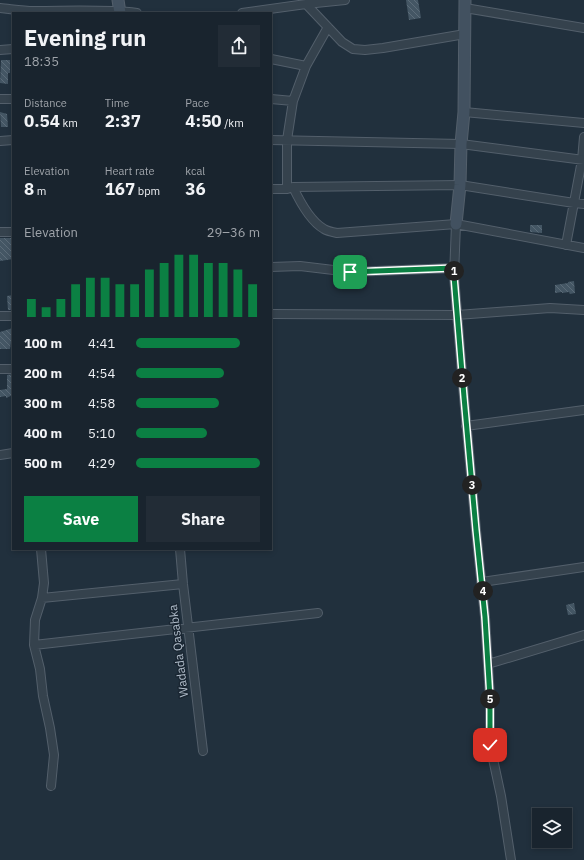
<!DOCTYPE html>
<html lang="en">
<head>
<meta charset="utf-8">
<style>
	body { margin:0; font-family:"IBM Plex Sans",sans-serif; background:#222c36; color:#f1f3f6; height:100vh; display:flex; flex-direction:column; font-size:15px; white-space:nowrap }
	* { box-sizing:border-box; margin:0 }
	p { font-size:13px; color:#9fa4aa }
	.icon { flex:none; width:22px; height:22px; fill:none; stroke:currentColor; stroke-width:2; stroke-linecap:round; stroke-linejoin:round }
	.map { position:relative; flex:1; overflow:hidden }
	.details { position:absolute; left:12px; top:12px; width:260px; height:538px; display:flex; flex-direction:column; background:#19242e; border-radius:0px; box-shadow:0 2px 6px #0003,0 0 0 1px #37414a }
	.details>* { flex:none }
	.buttons { position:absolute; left:532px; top:808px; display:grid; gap:8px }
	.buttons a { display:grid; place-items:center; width:40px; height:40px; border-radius:0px; background:#19242e; box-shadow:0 2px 6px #0003,0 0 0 1px #37414a; font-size:20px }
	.pin { position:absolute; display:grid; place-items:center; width:34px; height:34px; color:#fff; margin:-17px; border-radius:8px; box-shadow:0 2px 6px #0006 }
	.km { position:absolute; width:20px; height:20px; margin:-10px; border-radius:50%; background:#222; color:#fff; font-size:11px; line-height:20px; text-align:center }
	.round { display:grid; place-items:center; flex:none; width:42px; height:42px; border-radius:0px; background:#222c36 }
	.overview { display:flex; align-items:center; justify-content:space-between; height:68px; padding:0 12px }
	h1 { font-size:22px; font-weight:700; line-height:30px }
	.figures { display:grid; grid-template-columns:repeat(3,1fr); gap:6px; height:68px; padding:4px 12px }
	.figures div { display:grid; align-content:center }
	.figures b { font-size:17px; font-weight:700 }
	.figures small { font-size:11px; font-weight:400 }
	.figures p { font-size:11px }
	.chart { height:112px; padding:8px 12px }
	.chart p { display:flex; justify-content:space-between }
	.chart svg { width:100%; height:72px; margin-top:4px; stroke:#0b8043; stroke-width:6 }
	.button { display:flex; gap:8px; margin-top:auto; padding:8px 12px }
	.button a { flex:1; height:46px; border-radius:0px; background:#0b8043; color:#fff; font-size:16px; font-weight:700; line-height:46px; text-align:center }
	.button a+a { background:#222c36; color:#f1f3f6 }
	ul { padding:0 12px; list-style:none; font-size:13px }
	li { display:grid; grid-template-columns:64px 48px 1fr; align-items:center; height:30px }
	li i { height:10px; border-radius:5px; background:#0b8043 }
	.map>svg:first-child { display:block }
</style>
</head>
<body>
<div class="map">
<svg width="584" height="860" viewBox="0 0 584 860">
	<defs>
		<pattern id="building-back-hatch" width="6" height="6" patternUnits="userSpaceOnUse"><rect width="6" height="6" fill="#445664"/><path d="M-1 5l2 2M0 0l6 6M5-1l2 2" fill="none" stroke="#5c6c79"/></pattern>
	</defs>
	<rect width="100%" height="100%" fill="#21303d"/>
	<path fill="url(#building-back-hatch)" d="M406,0H418L421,18L409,20Z
		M1,60H10V73H8V84L0,83Z
		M0,112L7,114L8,127H1Z
		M530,225H542V233L530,232Z
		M0,238H13V259L0,261Z
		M574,281L575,293L570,294L569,292L562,293V292L555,293V285L568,283V282Z
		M13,295V310H8L7,296Z
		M13,328V342H11L10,349H0V332Z
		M13,374V395L6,398V396L0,397V390L7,389V375Z
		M574,603L576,614L568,615L566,605Z"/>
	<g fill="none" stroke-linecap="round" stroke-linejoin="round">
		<g stroke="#535f6b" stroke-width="10">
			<path id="street" d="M306,4L342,42L353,49L365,50L383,48L465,34
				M0,8C11,9 23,11 34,11C69,11 103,9 137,13
				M465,8L584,28
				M242,13L306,4L345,0
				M0,50L13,49
				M271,59L306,66
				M0,99H13
				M271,99L293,101
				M464,112L584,123
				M271,140L461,144L584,160
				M0,141L13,140
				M293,187L460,185L574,203L584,204
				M271,189H287L293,187C300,202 310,221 324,229C327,231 332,232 337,233L456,224L584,248
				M287,189V140L293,101L306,66L328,27
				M456,224L454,276L464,397L476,530L485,617L490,698V745L501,796L511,860
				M0,232H13
				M566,245L582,160L584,137
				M271,267L300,266L350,272L454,268
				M271,314L457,315L550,308L584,310
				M0,316H13
				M0,369H13
				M466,426L584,410
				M0,455L13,453
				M41,549L44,583L42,598L35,620L34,645L40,669L43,696L50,728L54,755L51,786
				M180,549L183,584L203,751
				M482,582L584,567
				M42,598L183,584
				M34,645L318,613
				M488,664L584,635"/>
		</g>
		<g stroke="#535f6b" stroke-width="13">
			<path id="secondary" d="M118,0L120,13
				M456,224L460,185L461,144L464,112L465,0"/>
		</g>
		<use href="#street" stroke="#35424d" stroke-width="8"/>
		<use href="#secondary" stroke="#425160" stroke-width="11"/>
	</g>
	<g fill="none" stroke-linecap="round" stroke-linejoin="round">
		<g stroke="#fff" stroke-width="8">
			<path id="route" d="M350,272L454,268V276L464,397L476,530L485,617L490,698V745"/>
		</g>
		<use href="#route" stroke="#0b8043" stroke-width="5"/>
	</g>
	<g text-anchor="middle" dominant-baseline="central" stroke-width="3" stroke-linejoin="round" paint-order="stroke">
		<g font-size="12" fill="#b0bcc9" stroke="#1a2632">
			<text transform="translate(178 651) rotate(-97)">Wadada Qasabka</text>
		</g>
	</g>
</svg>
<div class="buttons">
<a><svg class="icon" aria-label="layers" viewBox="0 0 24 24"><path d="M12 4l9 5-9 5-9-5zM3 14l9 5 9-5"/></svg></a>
</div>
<div class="pin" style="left:350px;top:272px;background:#1e9e55"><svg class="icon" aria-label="arrive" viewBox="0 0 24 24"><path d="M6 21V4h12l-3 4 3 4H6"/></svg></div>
<div class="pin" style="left:490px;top:745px;background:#d93025"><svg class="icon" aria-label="check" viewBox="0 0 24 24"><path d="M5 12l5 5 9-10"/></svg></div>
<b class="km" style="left:454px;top:271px">1</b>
<b class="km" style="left:462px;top:378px">2</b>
<b class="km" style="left:472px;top:485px">3</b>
<b class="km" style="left:483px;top:591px">4</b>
<b class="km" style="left:490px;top:699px">5</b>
<section class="details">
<div class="overview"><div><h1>Evening run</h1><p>18:35</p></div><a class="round"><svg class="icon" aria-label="share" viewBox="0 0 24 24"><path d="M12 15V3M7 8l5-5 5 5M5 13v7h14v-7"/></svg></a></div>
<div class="figures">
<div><p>Distance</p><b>0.54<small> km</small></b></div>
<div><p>Time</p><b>2:37</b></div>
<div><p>Pace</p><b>4:50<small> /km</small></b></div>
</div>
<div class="figures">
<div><p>Elevation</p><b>8<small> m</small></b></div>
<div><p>Heart rate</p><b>167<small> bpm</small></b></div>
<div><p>kcal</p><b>36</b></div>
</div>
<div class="chart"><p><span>Elevation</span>29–36 m</p>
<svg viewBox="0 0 160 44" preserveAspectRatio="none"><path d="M5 44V33M15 44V38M25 44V33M35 44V24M45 44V20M55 44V20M65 44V24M75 44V24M85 44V15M95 44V11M105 44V6M115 44V6M125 44V11M135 44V11M145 44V15M155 44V24"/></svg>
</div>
<ul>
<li><b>100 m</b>4:41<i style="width:84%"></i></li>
<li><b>200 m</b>4:54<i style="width:71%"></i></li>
<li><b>300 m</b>4:58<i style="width:67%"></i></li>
<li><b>400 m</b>5:10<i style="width:57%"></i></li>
<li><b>500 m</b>4:29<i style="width:100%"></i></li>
</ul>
<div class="button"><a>Save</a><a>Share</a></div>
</section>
</div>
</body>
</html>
